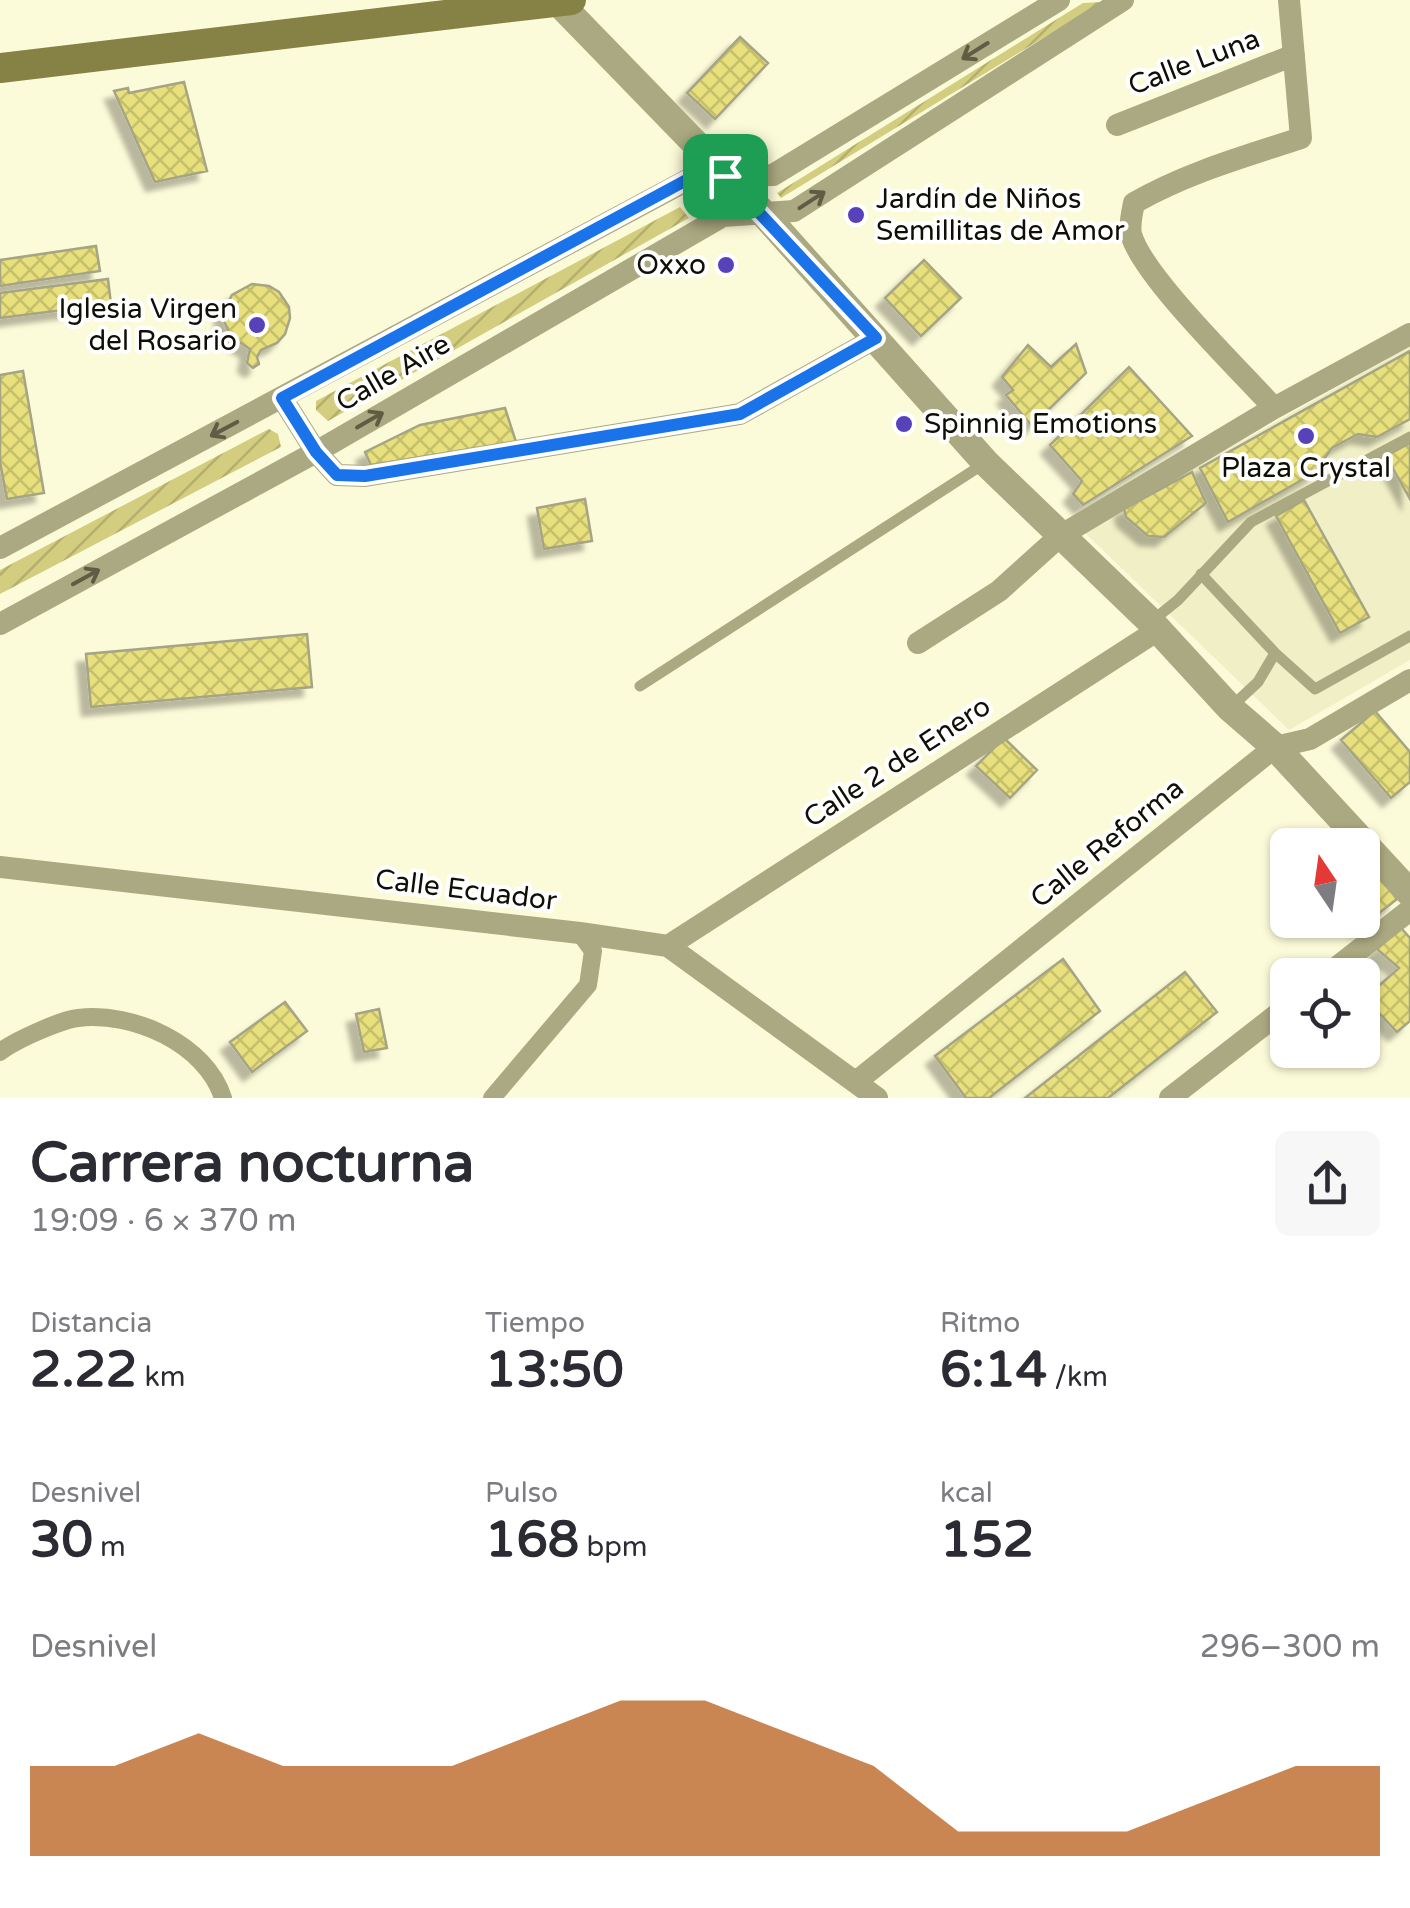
<!DOCTYPE html>
<html lang="es">
<head>
<meta charset="utf-8">
<style>
	body { margin:0; font-family:"Varela Round",sans-serif; background:#f7f7f7; color:#2b2b33; height:100vh; display:flex; flex-direction:column; font-size:38px; white-space:nowrap }
	* { box-sizing:border-box; margin:0 }
	p { font-size:32px; color:#7c7c81 }
	.icon { flex:none; width:55px; height:55px; fill:none; stroke:currentColor; stroke-width:2; stroke-linecap:round; stroke-linejoin:round }
	.map { position:relative; height:1098px; overflow:hidden }
	.panel { display:flex; flex-direction:column; background:#fff; flex:1 }
	.panel>* { flex:none }
	.needle { width:65px; rotate:347deg }
	.fabs { position:absolute; left:1270px; top:828px; display:grid; gap:20px }
	.fabs a { display:grid; place-items:center; width:110px; height:110px; border-radius:15px; background:#fff; box-shadow:0 2px 8px #0004; font-size:50px }
	.pin { position:absolute; display:grid; place-items:center; width:85px; height:85px; color:#fff; margin:-42px; border-radius:20px; box-shadow:0 5px 15px #0006 }
	.round { display:grid; place-items:center; flex:none; width:105px; height:105px; border-radius:15px; background:#f7f7f7 }
	.headline { display:flex; align-items:center; justify-content:space-between; height:170px; padding:0 30px }
	h1 { font-size:55px; font-weight:800; line-height:75px }
	.stats { display:grid; grid-template-columns:repeat(3,1fr); gap:15px; height:170px; padding:10px 30px }
	.stats div { display:grid; align-content:center }
	.stats b { font-size:50px; font-weight:800 }
	.stats small { font-size:28px; font-weight:400 }
	.stats p { font-size:28px }
	.chart { height:280px; padding:20px 30px }
	.chart p { display:flex; justify-content:space-between }
	.chart svg { width:100%; height:180px; margin-top:10px; fill:#b45309; opacity:.7 }
	.map>svg:first-child { display:block }
</style>
</head>
<body>
<div class="map">
<svg width="1410" height="1098" viewBox="0 0 1410 1098">
	<defs>
		<pattern id="garden-furrows" width="10" height="10" patternUnits="userSpaceOnUse" patternTransform="scale(2.5)"><rect width="10" height="10" fill="#d3cd7f"/><path d="M-1 1l2-2M0 10L10 0M9 11l2-2" fill="none" stroke="#b4af6c"/></pattern>
		<pattern id="building-cross-hatch" width="8" height="8" patternUnits="userSpaceOnUse" patternTransform="scale(2.5)"><rect width="8" height="8" fill="#e7e07d"/><path d="M0 0l8 8M0 8l8-8" fill="none" stroke="#c5bf6b"/></pattern>
		<filter id="shadow"><feDropShadow dx="-9" dy="9" stdDeviation="2.5" flood-color="#0004"/></filter>
	</defs>
	<rect width="100%" height="100%" fill="#fcfbd9"/>
	<path fill="#f1efc6" d="M1410,346V660L1289,730L1083,531Z"/>
	<path fill="url(#garden-furrows)" d="M1102,2L781,198L777,193L1083,3Z
		M680,207L689,218L328,421L316,410V401Z
		M269,429L278,434L281,447L0,594V570Z"/>
	<path fill="url(#building-cross-hatch)" stroke="#a5a485" stroke-width="2.5" filter="url(#shadow)" d="M740,37L768,63L715,119L687,93Z
		M184,82L207,171L155,182L114,91L128,88L129,93Z
		M96,246L100,271L0,286V260Z
		M924,260L961,298L921,336L885,298Z
		M108,279L111,304L0,318V293Z
		M252,284L269,286L279,292L289,307L290,318L285,334L277,343L261,350L257,357L259,364L253,368L247,363L250,349L231,337L224,321V310L232,295Z
		M1076,344L1086,373L1032,426L1006,395L1013,390L1002,377L1028,345L1051,367Z
		M1410,351V419L1377,437L1358,434L1332,448L1314,473L1228,522L1200,468Z
		M1129,367L1192,436L1083,505L1073,494L1082,481L1050,445Z
		M23,371L44,493L7,499L0,462V375Z
		M505,408L516,442L371,465L365,452L420,425Z
		M1410,443V499L1386,456Z
		M1192,472L1206,503L1164,537L1148,536L1126,517L1124,509Z
		M585,499L592,541L544,549L537,508Z
		M1304,500L1369,617L1340,633L1276,516Z
		M307,634L312,687L91,707L86,654Z
		M1375,711L1410,752V782L1391,798L1341,740Z
		M1004,738L1037,770L1010,798L976,766Z
		M1368,863L1397,899L1360,928L1354,920H1362V868Z
		M1401,928L1410,938V1021L1397,1032L1365,998L1399,968L1377,949Z
		M1063,959L1100,1011L989,1098H966L935,1056Z
		M1185,972L1217,1012L1108,1098H1025Z
		M285,1002L307,1031L252,1072L230,1042Z
		M379,1009L387,1048L364,1052L356,1014Z"/>
	<g fill="none" stroke-linecap="round" stroke-linejoin="round">
		<path stroke="#aba981" stroke-width="11" d="M1201,574L1275,653L1315,689L1410,636
			M1152,621L1178,600L1251,522L1410,437
			M640,686L985,463
			M1230,708L1258,682L1275,653"/>
		<path stroke="#aba981" stroke-width="18" d="M0,1052C14,1041 60,1020 78,1018C133,1011 206,1044 223,1098
			M492,1098L588,985L593,951L580,933"/>
		<path stroke="#aba981" stroke-width="22" d="M1117,125L1294,55
			M282,398L316,452L337,475L365,476L740,414L876,338
			M1274,408C1241,371 1142,276 1131,234C1129,225 1132,213 1134,203C1186,173 1243,157 1301,138L1289,0
			M0,548L695,176L773,175L1059,0
			M0,624L316,452L723,216L794,211L1123,0
			M918,643L999,591L1060,536L1274,408L1410,334
			M0,867L580,933L668,946L877,1098
			M668,946L1158,630
			M1327,975L1410,910
			M857,1081L1275,747L1310,739L1410,680
			M1170,1098L1288,1006"/>
		<path stroke="#aba981" stroke-width="28" d="M556,0L763,213L986,463L1151,622L1230,708L1275,747L1410,893"/>
		<path stroke="#868245" stroke-width="30" d="M0,68L571,0"/>
	</g>
	<defs><path id="oneway-shaft" d="M-6 0H5M1.5-3L5.5 0L1.5 3" fill="none" stroke-width="1.6" stroke-linecap="round" stroke-linejoin="round" transform="scale(2.5)"/></defs>
	<g stroke="#5e5c43">
		<use href="#oneway-shaft" transform="translate(975 51) rotate(148)"/>
		<use href="#oneway-shaft" transform="translate(812 200) rotate(-33)"/>
		<use href="#oneway-shaft" transform="translate(370 420) rotate(-30)"/>
		<use href="#oneway-shaft" transform="translate(224 429) rotate(152)"/>
		<use href="#oneway-shaft" transform="translate(86 577) rotate(-29)"/>
	</g>
	<g fill="none" stroke-linecap="round" stroke-linejoin="round">
		<g stroke="#fff" stroke-width="20">
			<path id="route" d="M694,176H725L876,338L740,414L365,476L337,475L316,452L282,398Z"/>
		</g>
		<use href="#route" stroke="#1a73e8" stroke-width="12"/>
	</g>
	<g fill="#5742ba" stroke="#fff" stroke-width="4">
		<circle cx="856" cy="215" r="10"/>
		<circle cx="726" cy="265" r="10"/>
		<circle cx="257" cy="325" r="10"/>
		<circle cx="904" cy="424" r="10"/>
		<circle cx="1306" cy="436" r="10"/>
	</g>
	<g text-anchor="middle" dominant-baseline="central" stroke-width="8" stroke-linejoin="round" paint-order="stroke">
		<g font-size="28" fill="#100f05" stroke="#fff">
			<text transform="translate(1194 62) rotate(-21)">Calle Luna</text>
			<text transform="translate(393 373) rotate(-30)">Calle Aire</text>
			<text transform="translate(897 762) rotate(-33)">Calle 2 de Enero</text>
			<text transform="translate(1107 843) rotate(-39)">Calle Reforma</text>
			<text transform="translate(466 890) rotate(7)">Calle Ecuador</text>
		</g>
		<g font-size="28" fill="#100f05" stroke="#fff" text-anchor="start">
			<text x="876" y="199">Jardín de Niños<tspan x="876" dy="32">Semillitas de Amor</tspan></text>
			<text x="706" y="265" text-anchor="end">Oxxo</text>
			<text x="237" y="309" text-anchor="end">Iglesia Virgen<tspan x="237" dy="32">del Rosario</tspan></text>
			<text x="924" y="424">Spinnig Emotions</text>
			<text x="1306" y="468" text-anchor="middle">Plaza Crystal</text>
		</g>
	</g>
</svg>
<div class="fabs">
<a><svg class="needle" viewBox="-14 -14 28 28"><path d="M0-13l5 13h-10z" fill="#e53935"/><path d="M0 13l5-13h-10z" fill="#7c7c81"/></svg></a>
<a><svg class="icon" aria-label="locate" viewBox="0 0 24 24"><circle cx="12" cy="12" r="6"/><path d="M12 2v4M12 18v4M2 12h4M18 12h4"/></svg></a>
</div>
<div class="pin" style="left:725px;top:176px;background:#1e9e55"><svg class="icon" aria-label="arrive" viewBox="0 0 24 24"><path d="M6 21V4h12l-3 4 3 4H6"/></svg></div>
</div>
<section class="panel">
<div class="headline"><div><h1>Carrera nocturna</h1><p>19:09 · 6 × 370 m</p></div><a class="round"><svg class="icon" aria-label="share" viewBox="0 0 24 24"><path d="M12 15V3M7 8l5-5 5 5M5 13v7h14v-7"/></svg></a></div>
<div class="stats">
<div><p>Distancia</p><b>2.22<small> km</small></b></div>
<div><p>Tiempo</p><b>13:50</b></div>
<div><p>Ritmo</p><b>6:14<small> /km</small></b></div>
</div>
<div class="stats">
<div><p>Desnivel</p><b>30<small> m</small></b></div>
<div><p>Pulso</p><b>168<small> bpm</small></b></div>
<div><p>kcal</p><b>152</b></div>
</div>
<div class="chart"><p><span>Desnivel</span>296–300 m</p>
<svg viewBox="0 0 160 44" preserveAspectRatio="none"><path d="M0 44V22L10 22L20 14L30 22L40 22L50 22L60 14L70 6L80 6L90 14L100 22L110 38L120 38L130 38L140 30L150 22L160 22V44z"/></svg>
</div>
</section>
</body>
</html>
